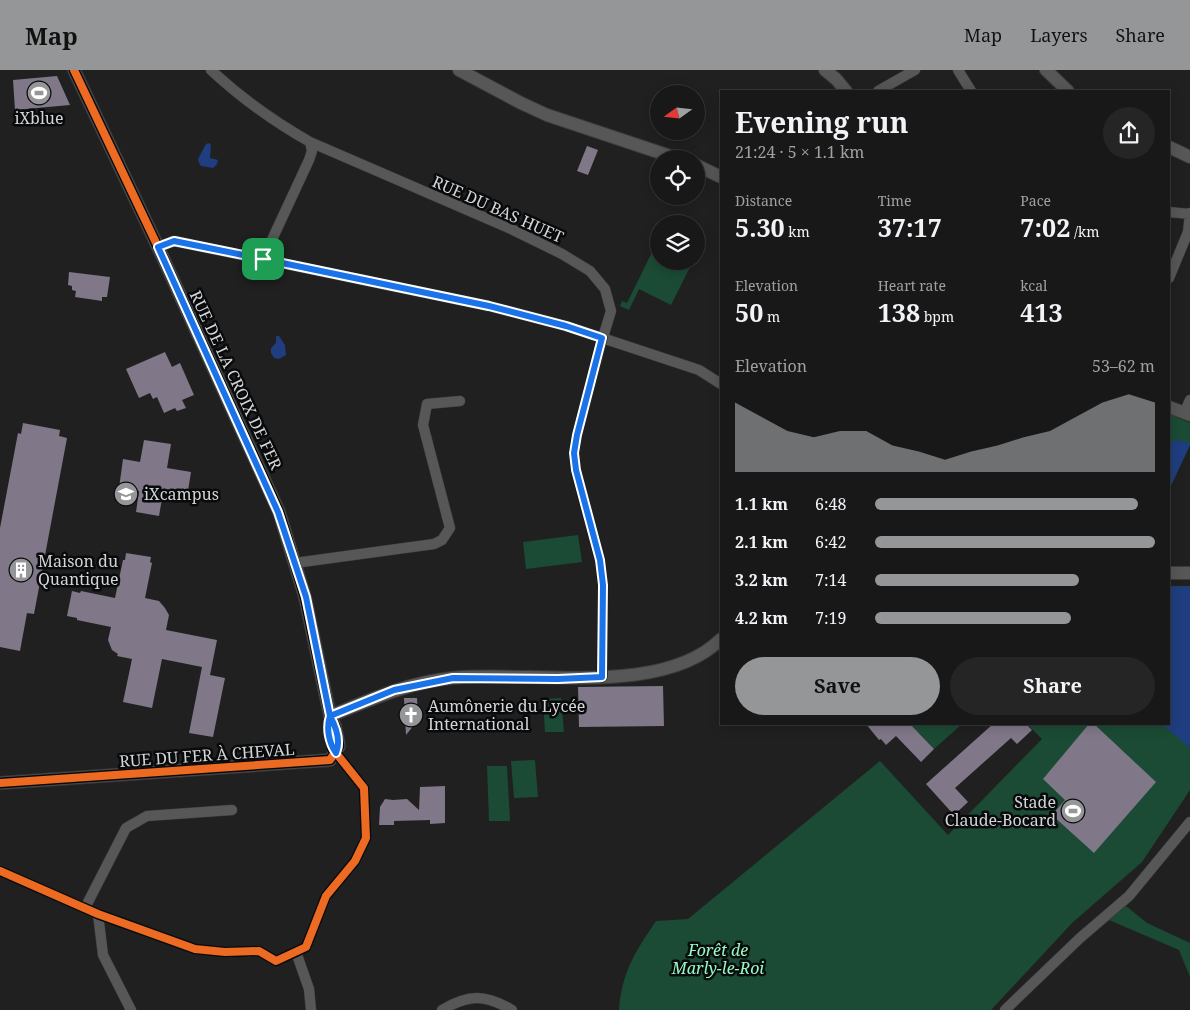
<!DOCTYPE html>
<html lang="en">
<head>
<meta charset="utf-8">
<style>
	body { margin:0; font-family:"Noto Serif",serif; background:#252526; color:#f1f3f6; height:100vh; display:flex; flex-direction:column; font-size:19px; white-space:nowrap }
	* { box-sizing:border-box; margin:0 }
	p { font-size:16px; color:#9fa0a2 }
	.icon { flex:none; width:28px; height:28px; fill:none; stroke:currentColor; stroke-width:2; stroke-linecap:round; stroke-linejoin:round }
	.map { position:relative; flex:1; overflow:hidden }
	.drawer { position:absolute; left:720px; top:20px; width:450px; height:635px; display:flex; flex-direction:column; background:#181819; border-radius:0px; box-shadow:0 2px 12px #0003,0 0 0 1px #363738 }
	.drawer>* { flex:none }
	.needle { width:32px; rotate:255deg }
	.fabs { position:absolute; left:650px; top:15px; display:grid; gap:10px }
	.fabs a { display:grid; place-items:center; width:55px; height:55px; border-radius:50%; background:#181819; box-shadow:0 2px 12px #0003,0 0 0 1px #363738; font-size:25px }
	.pin { position:absolute; display:grid; place-items:center; width:42px; height:42px; color:#fff; margin:-21px; border-radius:10px; box-shadow:0 2px 8px #0006 }
	.round { display:grid; place-items:center; flex:none; width:52px; height:52px; border-radius:26px; background:#252526 }
	.head { display:flex; align-items:center; justify-content:space-between; height:85px; padding:0 15px }
	h1 { font-size:28px; font-weight:700; line-height:38px }
	.figures { display:grid; grid-template-columns:repeat(3,1fr); gap:8px; height:85px; padding:5px 15px }
	.figures div { display:grid; align-content:center }
	.figures b { font-size:25px; font-weight:700 }
	.figures small { font-size:14px; font-weight:400 }
	.figures p { font-size:14px }
	.chart { height:140px; padding:10px 15px }
	.chart p { display:flex; justify-content:space-between }
	.chart svg { width:100%; height:90px; margin-top:5px; fill:#959697; opacity:.7 }
	.cta { display:flex; gap:10px; margin-top:auto; padding:10px 15px }
	.cta a { flex:1; height:58px; border-radius:30px; background:#959697; color:#111; font-size:20px; font-weight:700; line-height:58px; text-align:center }
	.cta a+a { background:#252526; color:#f1f3f6 }
	ul { padding:0 15px; list-style:none; font-size:16px }
	li { display:grid; grid-template-columns:80px 60px 1fr; align-items:center; height:38px }
	li i { height:12px; border-radius:6px; background:#959697 }
	header { display:flex; align-items:center; gap:30px; box-sizing:border-box; height:70px; padding:0 25px; background:#959697; color:#111 }
	header strong { font-size:24px }
	nav { display:flex; gap:28px; margin-inline-start:auto; font-size:18px }
	.map>svg:first-child { display:block }
</style>
</head>
<body>
<header>
<strong>Map</strong>
<nav><a>Map</a><a>Layers</a><a>Share</a></nav>
</header>
<div class="map">
<svg width="1190" height="940" viewBox="0 0 1190 940">
	<rect width="100%" height="100%" fill="#202021"/>
	<path fill="#1b4b34" d="M659,168V191H693L671,235L639,219L629,240L620,236L622,231L627,233Z
		M1169,344L1190,353V375L1169,420Z
		M578,465L582,492L526,499L523,472Z
		M1169,516H1190V720L1142,792L1072,853L991,940H619C622,902 635,882 656,851L688,849L880,691L948,765L1042,669L1027,654H1169Z
		M561,628L564,662H545L543,629Z
		M910,654H962L934,679L919,663L908,672L900,663Z
		M535,690L538,727L514,728L511,691Z
		M487,696H507L510,751H489Z
		M1126,836L1147,853L1190,873V907L1179,880L1109,850Z"/>
	<path fill="#1f3d7f" d="M209,73L211,75L210,88L218,90L217,94L213,98L201,96L199,93L198,89L206,74Z
		M276,266H279L285,275L286,285L279,289L274,288L271,283V278L276,273Z
		M1177,370L1190,373V375L1169,419V372Z
		M1190,516V678L1162,654H1169V517Z"/>
	<path fill="#807788" d="M57,6L70,35L15,40L13,10Z
		M587,76L598,80L588,105L577,101Z
		M69,202L110,207L107,227H102V231L75,227L76,221L72,220V216L68,215Z
		M165,282L172,297L180,293L194,325L182,330L186,338L177,341L175,338L164,343L157,327L153,329L150,323L139,328L126,299Z
		M23,353L60,360L59,366L67,368L34,544L27,543L20,581L0,577V458L18,363L21,364Z
		M144,370L171,374L167,398L191,402L187,427L163,423L159,446L136,442L139,421L119,418L123,389L140,392Z
		M126,483L151,487L150,492L152,493L145,528L159,531L165,538L169,545L166,560L217,570L210,605L225,608L213,667L189,663L202,597L162,589L152,638L123,632L132,589L117,586L118,584L112,580L108,570L111,557L77,550V548L67,546L72,521L80,523L81,521L115,528L123,490H125Z
		M663,616L664,656L579,657L578,617Z
		M404,628H417L418,650L406,665Z
		M866,654H910L934,679L921,692L896,666L886,675L881,669L879,670Z
		M993,654H1026L1032,660L1017,674L1011,668L955,718L968,732L954,745L926,714Z
		M1089,654H1094L1156,712L1094,783L1052,745L1065,730L1043,709Z
		M445,716V753L430,754V750L394,751V755H379L380,737L385,729L393,730L407,729L419,740L420,717Z"/>
	<g fill="none" stroke-linecap="round" stroke-linejoin="round">
		<g stroke="#3a3b3c" stroke-width="11">
			<path id="minor" d="M211,0C242,29 273,51 310,72L312,81L309,90L263,189
				M958,0L971,21
				M878,21L915,0
				M310,72L511,159L562,184L590,201L605,219L611,241L600,277L577,365L574,383L576,401L600,490L603,515L602,607
				M1169,142L1190,144
				M158,177L174,171L489,236L566,256L699,300L721,314
				M1169,208L1188,162L1190,143
				M1184,343L1190,330
				M295,493L434,474L442,470L450,458L423,355L427,334L460,331
				M0,801L98,844L195,879L225,882L259,881L276,891L306,877L326,826L355,791L366,768L364,718L336,683
				M85,838L126,758L147,746L232,740
				M98,844L103,885L131,940
				M296,882L309,919L311,940
				M442,940C469,924 485,924 512,940
				M1005,940L1080,868L1129,826L1190,752"/>
		</g>
		<g stroke="#3a3b3c" stroke-width="14">
			<path id="tertiary" d="M459,0L521,33L547,45L679,89
				M825,0L836,9L846,21
				M1046,0L1068,21
				M1169,77L1190,87
				M696,95L721,107
				M1169,337L1190,345
				M1169,503H1190
				M330,646C370,630 409,612 452,608C529,600 662,628 721,569
				M0,713L330,690L339,676L335,656L330,646L305,527L279,442L158,177L74,0"/>
		</g>
		<use href="#minor" stroke="#575758" stroke-width="10"/>
		<use href="#tertiary" stroke="#575758" stroke-width="12"/>
		<g stroke="#090a0b" stroke-width="11">
			<path id="cycleway" d="M602,607L603,515L600,490L576,401L574,383L577,365L602,268
				M0,713L330,690L339,676L335,656L330,646L305,527L279,442L158,177L74,0
				M0,801L98,844L195,879L225,882L259,881L276,891L306,877L326,826L355,791L366,768L364,718L332,678"/>
		</g>
		<use href="#cycleway" stroke="#ed6a23" stroke-width="8"/>
	</g>
	<g fill="none" stroke-linecap="round" stroke-linejoin="round">
		<g stroke="#fff" stroke-width="10">
			<path id="route" d="M263,189L174,171L158,177L278,442L306,527L330,646C326,658 329,673 336,683C341,671 336,657 330,646L394,620L453,608L558,609L602,607L603,515L600,490L576,400L574,383L577,365L602,268L566,256L489,236L263,189"/>
		</g>
		<use href="#route" stroke="#1a73e8" stroke-width="6"/>
	</g>
	<defs>
		<g id="stadium-disc" transform="scale(1.25)"><circle r="9.5" fill="#959697" stroke="#090a0b"/><path d="M0-5a6.5 5 0 1 0 0 10a6.5 5 0 1 0 0-10ZM-3.5-1.8h7v3.6h-7Z" fill="#fff"/></g>
		<g id="university-disc" transform="scale(1.25)"><circle r="9.5" fill="#959697" stroke="#090a0b"/><path d="M0-5L7-2L0 1L-7-2ZM-4 1L0 2.5L4 1V4Q0 6-4 4Z" fill="#fff"/></g>
		<g id="building-disc" transform="scale(1.25)"><circle r="9.5" fill="#959697" stroke="#090a0b"/><path d="M-4-6H4V6H1V3H-1V6H-4ZM-2.5-4.3h1.7v1.8h-1.7ZM.8-4.3h1.7v1.8H.8ZM-2.5-1h1.7V.8h-1.7ZM.8-1h1.7V.8H.8Z" fill="#fff"/></g>
		<g id="church-disc" transform="scale(1.25)"><circle r="9.5" fill="#959697" stroke="#090a0b"/><path d="M-1.2-6h2.4v3.5h3.3v2.4h-3.3V6h-2.4V-.1h-3.3v-2.4h3.3Z" fill="#fff"/></g>
	</defs>
	<g fill-rule="evenodd">
		<use href="#stadium-disc" x="39" y="23"/>
		<use href="#university-disc" x="126" y="424"/>
		<use href="#building-disc" x="21" y="500"/>
		<use href="#church-disc" x="411" y="645"/>
		<use href="#stadium-disc" x="1073" y="741"/>
	</g>
	<g text-anchor="middle" dominant-baseline="central" stroke-width="5" stroke-linejoin="round" paint-order="stroke">
		<g font-size="16" fill="#d4d5d6" stroke="#090a0b" text-anchor="start">
			<text x="39" y="48" text-anchor="middle">iXblue</text>
			<text x="144" y="424">iXcampus</text>
			<text x="38" y="491">Maison du<tspan x="38" dy="18">Quantique</tspan></text>
			<text x="428" y="636">Aumônerie du Lycée<tspan x="428" dy="18">International</tspan></text>
			<text x="1056" y="732" text-anchor="end">Stade<tspan x="1056" dy="18">Claude-Bocard</tspan></text>
		</g>
		<g font-size="16" fill="#d4d5d6" stroke="#090a0b">
			<text transform="translate(498 139) rotate(24)">RUE DU BAS HUET</text>
			<text transform="translate(236 310) rotate(65)">RUE DE LA CROIX DE FER</text>
			<text transform="translate(207 685) rotate(-4)">RUE DU FER À CHEVAL</text>
		</g>
		<g font-size="16" font-style="italic" fill="#95fcc3" stroke="#090a0b">
			<text x="718" y="880">Forêt de<tspan x="718" dy="18">Marly-le-Roi</tspan></text>
		</g>
	</g>
</svg>
<div class="fabs">
<a><svg class="needle" viewBox="-14 -14 28 28"><path d="M0-13l5 13h-10z" fill="#e53935"/><path d="M0 13l5-13h-10z" fill="#9fa0a2"/></svg></a>
<a><svg class="icon" aria-label="locate" viewBox="0 0 24 24"><circle cx="12" cy="12" r="6"/><path d="M12 2v4M12 18v4M2 12h4M18 12h4"/></svg></a>
<a><svg class="icon" aria-label="layers" viewBox="0 0 24 24"><path d="M12 4l9 5-9 5-9-5zM3 14l9 5 9-5"/></svg></a>
</div>
<div class="pin" style="left:263px;top:189px;background:#1e9e55"><svg class="icon" aria-label="arrive" viewBox="0 0 24 24"><path d="M6 21V4h12l-3 4 3 4H6"/></svg></div>
<section class="drawer">
<div class="head"><div><h1>Evening run</h1><p>21:24 · 5 × 1.1 km</p></div><a class="round"><svg class="icon" aria-label="share" viewBox="0 0 24 24"><path d="M12 15V3M7 8l5-5 5 5M5 13v7h14v-7"/></svg></a></div>
<div class="figures">
<div><p>Distance</p><b>5.30<small> km</small></b></div>
<div><p>Time</p><b>37:17</b></div>
<div><p>Pace</p><b>7:02<small> /km</small></b></div>
</div>
<div class="figures">
<div><p>Elevation</p><b>50<small> m</small></b></div>
<div><p>Heart rate</p><b>138<small> bpm</small></b></div>
<div><p>kcal</p><b>413</b></div>
</div>
<div class="chart"><p><span>Elevation</span>53–62 m</p>
<svg viewBox="0 0 160 44" preserveAspectRatio="none"><path d="M0 44V10L10 17L20 24L30 27L40 24L50 24L60 31L70 34L80 38L90 34L100 31L110 27L120 24L130 17L140 10L150 6L160 10V44z"/></svg>
</div>
<ul>
<li><b>1.1 km</b>6:48<i style="width:94%"></i></li>
<li><b>2.1 km</b>6:42<i style="width:100%"></i></li>
<li><b>3.2 km</b>7:14<i style="width:73%"></i></li>
<li><b>4.2 km</b>7:19<i style="width:70%"></i></li>
</ul>
<div class="cta"><a>Save</a><a>Share</a></div>
</section>
</div>
</body>
</html>
